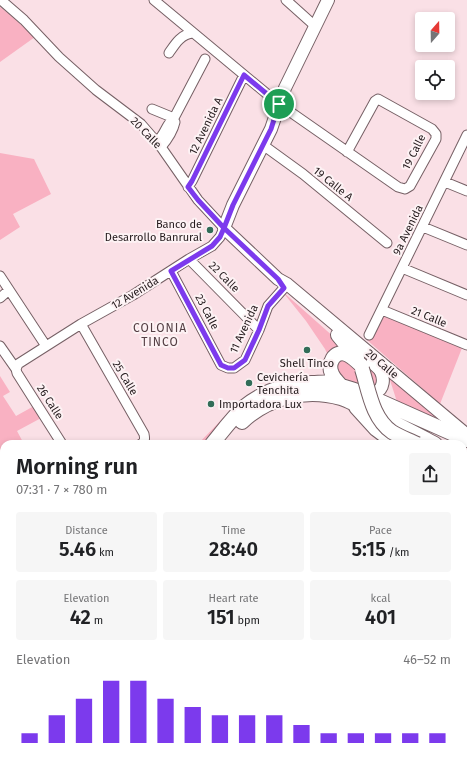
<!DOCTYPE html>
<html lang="en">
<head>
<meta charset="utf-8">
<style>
	body { margin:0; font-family:"Fira Sans",sans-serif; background:#f6f6f6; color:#202124; height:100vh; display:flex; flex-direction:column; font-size:15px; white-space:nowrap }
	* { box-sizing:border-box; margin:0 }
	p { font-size:13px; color:#757577 }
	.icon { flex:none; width:22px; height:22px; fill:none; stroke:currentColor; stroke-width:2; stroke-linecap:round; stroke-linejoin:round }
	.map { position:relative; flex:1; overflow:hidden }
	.details { position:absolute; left:0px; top:440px; width:467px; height:324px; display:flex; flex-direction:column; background:#fff; border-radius:12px 12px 0 0; box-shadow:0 2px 6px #0003 }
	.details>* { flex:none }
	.needle { width:26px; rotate:20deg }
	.controls { position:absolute; left:415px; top:12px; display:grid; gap:8px }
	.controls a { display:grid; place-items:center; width:40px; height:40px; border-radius:4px; background:#fff; box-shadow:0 2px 6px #0003; font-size:20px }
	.pin { position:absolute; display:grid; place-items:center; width:34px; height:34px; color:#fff; margin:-17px; border:2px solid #fff; border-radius:50%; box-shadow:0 1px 4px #0007 }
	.round { display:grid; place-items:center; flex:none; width:42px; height:42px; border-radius:4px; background:#f6f6f6 }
	.headline { display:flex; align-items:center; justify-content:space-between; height:68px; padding:0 16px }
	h1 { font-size:22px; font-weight:600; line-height:30px }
	.figures { display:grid; grid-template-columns:repeat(3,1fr); gap:6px; height:68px; padding:4px 16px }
	.figures div { display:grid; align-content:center; border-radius:4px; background:#f6f6f6; text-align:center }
	.figures b { font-size:20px; font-weight:600 }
	.figures small { font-size:11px; font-weight:400 }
	.figures p { font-size:11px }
	.chart { height:112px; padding:8px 16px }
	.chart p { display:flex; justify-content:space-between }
	.chart svg { width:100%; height:72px; margin-top:4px; stroke:#7c3aed; stroke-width:6 }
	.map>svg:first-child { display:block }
</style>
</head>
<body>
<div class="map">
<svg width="467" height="764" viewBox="0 0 467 764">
	<rect width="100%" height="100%" fill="#fae0e6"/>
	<path fill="#f9b1c2" d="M0,7L9,14L35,37L0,62Z
		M0,153L34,159L51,194L13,214L20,227L0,240Z
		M282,291L335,338L351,355L362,386L338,376L325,349L306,321Z
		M384,314L462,348L440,404L367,340Z
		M353,349L369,361L375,368L377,383L375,386L370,388Z
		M0,376L10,392L3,396L16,416L34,406L43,417L17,431L24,444H4V464L0,458Z
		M389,377L451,427L398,405Z
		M226,415L229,417L206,444H198Z
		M0,554H4V667L0,664Z
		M159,760H212V763L159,764Z
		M366,760H421L424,764H367Z"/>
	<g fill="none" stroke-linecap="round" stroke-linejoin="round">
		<path stroke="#68d4ac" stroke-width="2" d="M0,567L4,565
			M376,760V764"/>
		<g stroke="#766065" stroke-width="11">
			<path id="minor" d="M1,0L24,20L59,57L96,90L141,124L161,147L198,200L224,228L220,237L212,246L189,259L133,295L81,324L18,364L16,369L17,373L62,444
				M154,0L279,104L398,187L405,189L410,186L436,139V134L432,129L378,99L375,101L347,152
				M286,0L315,26
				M169,53C175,44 181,34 193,33
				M152,109L174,118
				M157,141C166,134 165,125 174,118L205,59
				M263,145L303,174L387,243
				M161,147C167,140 173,131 175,122
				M445,182L467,191
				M188,187L192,181L244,75
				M423,227L467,245
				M189,259L259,330
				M402,268L467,295
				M171,271L221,365L228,368H234L245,360L259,330L268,306L284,288
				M0,276L46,346
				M0,298L9,290
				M382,310L467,345
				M81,324L144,434C145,439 145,441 141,444
				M369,335L467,135
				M0,346L16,369
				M463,610L467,611
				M463,652L467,650
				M463,714L467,718
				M0,735L3,734
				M111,760L113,764
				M243,764L284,761H313L316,764"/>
		</g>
		<g stroke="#766065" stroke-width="14">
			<path id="major" d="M328,0L285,88L271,129L233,205L224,228L278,279L287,284L467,435
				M360,392C365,392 371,393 376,392C384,389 384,378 381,372C379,368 376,366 372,363"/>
		</g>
		<g stroke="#766065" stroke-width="16">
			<path id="highway" d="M338,335L357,358
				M341,386C338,382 334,379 332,374C327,364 334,350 346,354C352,356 356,361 361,365
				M356,407L376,429L388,438L402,444
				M242,422C268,397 306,388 341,398C348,400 354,404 361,407C386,418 410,431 435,444
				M212,444C222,432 232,418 244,407C264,391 287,383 312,383C318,383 325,382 331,383C340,385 348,388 357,391L467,440
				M463,459L467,461
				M0,503H4
				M0,704L4,707
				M48,760L51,764"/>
		</g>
		<use href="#minor" stroke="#fff" stroke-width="9"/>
		<use href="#major" stroke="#fff" stroke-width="12"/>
		<use href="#highway" stroke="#fff" stroke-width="14"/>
		<g stroke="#766065" stroke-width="16" stroke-linecap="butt">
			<path id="highway-bridge" d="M362,369C369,391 372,418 392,432C400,437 409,440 417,444"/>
		</g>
		<use href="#highway-bridge" stroke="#fff" stroke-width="14"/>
	</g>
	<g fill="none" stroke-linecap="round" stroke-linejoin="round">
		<g stroke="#fff" stroke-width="8">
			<path id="route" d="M279,104L244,75L192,181L188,187L198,200L224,228L220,237L212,246L171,271L221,365L228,368H234L245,360L259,330L268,306L284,288L278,279L224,228L233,205L271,129L279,104"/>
		</g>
		<use href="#route" stroke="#7c3aed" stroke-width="5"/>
	</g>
	<g fill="#326d58" stroke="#fdf2f4" stroke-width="1.5">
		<circle cx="210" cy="230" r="4"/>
		<circle cx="307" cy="350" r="4"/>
		<circle cx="249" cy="383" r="4"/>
		<circle cx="211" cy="404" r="4"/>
	</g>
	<g text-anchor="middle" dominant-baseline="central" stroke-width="4" stroke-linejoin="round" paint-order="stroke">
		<g font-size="11" fill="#22191b" stroke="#fdf2f4">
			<text transform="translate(206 126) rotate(-64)">12 Avenida A</text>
			<text transform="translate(146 133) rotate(46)">20 Calle</text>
			<text transform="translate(414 152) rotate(-63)">19 Calle</text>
			<text transform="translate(333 184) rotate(39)">19 Calle A</text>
			<text transform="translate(408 230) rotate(-64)">9a Avenida</text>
			<text transform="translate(224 277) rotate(45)">22 Calle</text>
			<text transform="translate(135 293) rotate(-31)">12 Avenida</text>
			<text transform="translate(207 312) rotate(62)">23 Calle</text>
			<text transform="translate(429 317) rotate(22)">21 Calle</text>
			<text transform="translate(244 329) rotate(-65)">11 Avenida</text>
			<text transform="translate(382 364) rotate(40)">20 Calle</text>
			<text transform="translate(125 378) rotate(59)">25 Calle</text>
			<text transform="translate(50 402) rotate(57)">26 Calle</text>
		</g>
		<g font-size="11" fill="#22191b" stroke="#fdf2f4" text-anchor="start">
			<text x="202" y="224" text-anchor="end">Banco de<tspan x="202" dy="13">Desarrollo Banrural</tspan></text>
			<text x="307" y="363" text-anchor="middle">Shell Tinco</text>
			<text x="257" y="377">Cevichería<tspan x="257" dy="13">Tenchita</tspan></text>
			<text x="219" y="404">Importadora Lux</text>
		</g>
		<g font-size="12" letter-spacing="1" fill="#543f44" stroke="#fdf2f4">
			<text x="160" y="328">COLONIA<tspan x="160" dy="14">TINCO</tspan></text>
		</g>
	</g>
</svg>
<div class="controls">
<a><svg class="needle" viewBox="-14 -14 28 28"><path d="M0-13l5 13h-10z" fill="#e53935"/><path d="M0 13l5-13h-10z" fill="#757577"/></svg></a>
<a><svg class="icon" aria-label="locate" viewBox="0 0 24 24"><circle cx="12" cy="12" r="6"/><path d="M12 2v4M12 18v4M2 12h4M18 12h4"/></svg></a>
</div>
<div class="pin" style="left:279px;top:104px;background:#1e9e55"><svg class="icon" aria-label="arrive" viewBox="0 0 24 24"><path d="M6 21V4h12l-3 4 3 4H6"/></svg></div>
<section class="details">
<div class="headline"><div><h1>Morning run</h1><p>07:31 · 7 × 780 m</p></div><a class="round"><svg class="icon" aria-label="share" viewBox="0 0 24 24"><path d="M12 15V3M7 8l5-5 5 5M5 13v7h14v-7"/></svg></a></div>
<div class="figures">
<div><p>Distance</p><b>5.46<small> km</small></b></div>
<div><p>Time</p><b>28:40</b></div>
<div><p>Pace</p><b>5:15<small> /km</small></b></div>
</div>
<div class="figures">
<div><p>Elevation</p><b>42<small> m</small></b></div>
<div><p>Heart rate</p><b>151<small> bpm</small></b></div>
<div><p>kcal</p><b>401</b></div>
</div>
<div class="chart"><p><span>Elevation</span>46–52 m</p>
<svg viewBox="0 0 160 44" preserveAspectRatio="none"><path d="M5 44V38M15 44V27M25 44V17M35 44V6M45 44V6M55 44V17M65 44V22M75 44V27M85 44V27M95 44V27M105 44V33M115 44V38M125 44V38M135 44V38M145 44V38M155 44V38"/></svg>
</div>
</section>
</div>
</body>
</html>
